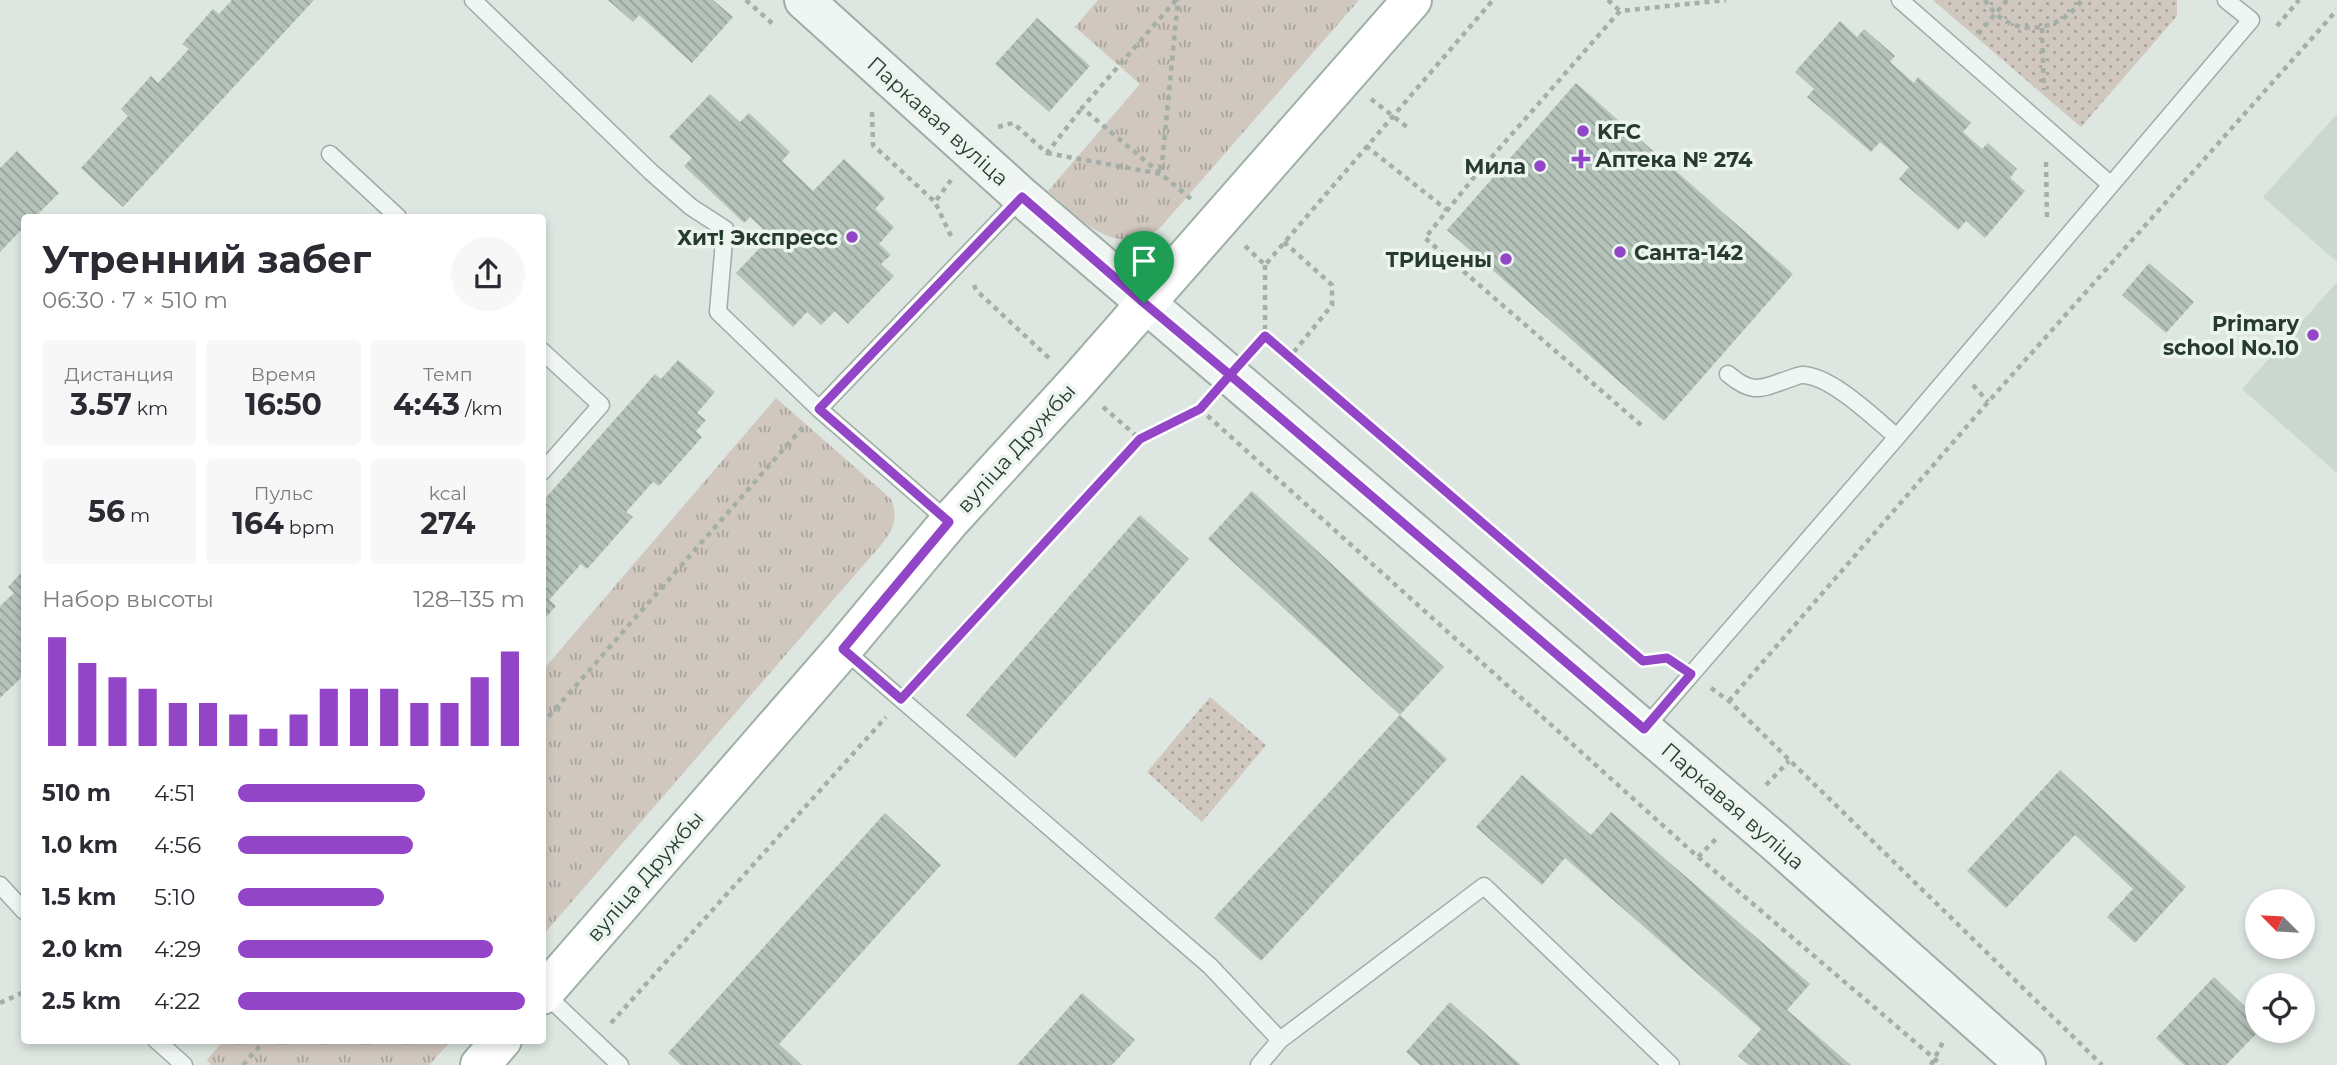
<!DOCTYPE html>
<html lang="ru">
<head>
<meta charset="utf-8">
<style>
	body { margin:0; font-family:Montserrat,sans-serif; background:#f7f7f7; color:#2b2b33; height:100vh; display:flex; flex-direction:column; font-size:26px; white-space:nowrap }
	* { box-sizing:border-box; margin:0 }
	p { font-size:23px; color:#7c7c81 }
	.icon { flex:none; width:38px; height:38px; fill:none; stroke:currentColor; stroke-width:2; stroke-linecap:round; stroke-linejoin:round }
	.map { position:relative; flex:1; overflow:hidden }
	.sheet { position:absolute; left:21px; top:214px; width:525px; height:830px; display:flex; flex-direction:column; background:#fff; border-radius:7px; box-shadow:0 4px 10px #0003 }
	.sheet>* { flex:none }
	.needle { width:46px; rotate:294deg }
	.controls { position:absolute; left:2245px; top:889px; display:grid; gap:14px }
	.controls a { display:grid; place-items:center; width:70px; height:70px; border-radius:50%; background:#fff; box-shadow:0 4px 10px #0003; font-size:35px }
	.pin { position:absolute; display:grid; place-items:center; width:60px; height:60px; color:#fff; margin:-72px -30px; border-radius:50% 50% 50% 0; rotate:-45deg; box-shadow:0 0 7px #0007 }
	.pin .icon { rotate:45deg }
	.round { display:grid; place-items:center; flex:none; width:74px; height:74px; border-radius:37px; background:#f7f7f7 }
	.head { display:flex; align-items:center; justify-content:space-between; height:119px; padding:0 21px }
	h1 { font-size:38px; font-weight:700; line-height:52px }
	.stats { display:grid; grid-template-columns:repeat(3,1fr); gap:10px; height:119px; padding:7px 21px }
	.stats div { display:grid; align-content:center; border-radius:7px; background:#f7f7f7; text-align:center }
	.stats b { font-size:30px; font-weight:700 }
	.stats small { font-size:19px; font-weight:400 }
	.stats p { font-size:19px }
	.chart { height:196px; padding:14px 21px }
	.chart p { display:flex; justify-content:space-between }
	.chart svg { width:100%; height:126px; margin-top:7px; stroke:#9345c8; stroke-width:6 }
	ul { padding:0 21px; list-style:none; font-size:23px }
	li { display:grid; grid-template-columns:112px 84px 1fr; align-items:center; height:52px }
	li i { height:18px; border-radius:9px; background:#9345c8 }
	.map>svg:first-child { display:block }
</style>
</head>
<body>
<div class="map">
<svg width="2337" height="1065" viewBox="0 0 2337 1065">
	<defs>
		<pattern id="grass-tufts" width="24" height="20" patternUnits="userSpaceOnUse" patternTransform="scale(1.75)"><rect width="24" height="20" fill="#d0c7be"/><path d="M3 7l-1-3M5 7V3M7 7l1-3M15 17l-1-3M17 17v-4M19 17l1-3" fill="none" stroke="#a9a39b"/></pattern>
		<pattern id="park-dots" width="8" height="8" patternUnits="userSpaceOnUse" patternTransform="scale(1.75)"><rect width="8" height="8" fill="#d0c7be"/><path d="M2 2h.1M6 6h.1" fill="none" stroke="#a9a39b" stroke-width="1.8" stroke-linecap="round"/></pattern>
		<pattern id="building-back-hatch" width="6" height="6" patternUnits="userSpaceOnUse" patternTransform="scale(1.75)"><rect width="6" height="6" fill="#b5c3ba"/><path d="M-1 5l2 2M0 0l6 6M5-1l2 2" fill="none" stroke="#93a098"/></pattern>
	</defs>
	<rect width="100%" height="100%" fill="#dde6e0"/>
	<path fill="#cbd8d0" d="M2337,114V262L2263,197Z
		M2337,282V473L2242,389Z"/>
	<path fill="url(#grass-tufts)" d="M1098,0H1359L1159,229C1114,259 1081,219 1048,191L1140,84L1075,27Z
		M776,398L891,499C899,519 893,530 880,546L543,935V670Z
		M224,1040H452L429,1065H211L207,1060Z"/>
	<path fill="url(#park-dots)" d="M1933,0H2177V16L2081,127Z
		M1210,697L1266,745L1202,822L1147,772Z"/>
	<path fill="url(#building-back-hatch)" d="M232,0H314L123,207L81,168L128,116L121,109L151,76L158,83L189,49L182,44L213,9L219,14Z
		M608,0H713L733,17L692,63L639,15L633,22Z
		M1037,18L1090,66L1049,112L995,64Z
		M1840,21L1857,37L1864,29L1895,56L1890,62L1914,83L1918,77L1971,123L1963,132L1982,149L1988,143L2017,169L2010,178L2025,191L1985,238L1966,221L1958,230L1899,179L1909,167L1880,142L1871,152L1807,97L1814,89L1795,72Z
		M1576,83L1793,274L1664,421L1447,230Z
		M710,94L740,122L749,113L790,152L782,161L813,191L844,159L885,198L875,209L894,227L879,244L891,255L881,264L894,276L848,324L835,311L821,325L807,312L793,327L736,273L771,236L750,217L744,223L684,166L692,158L669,137Z
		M17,151L59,193L35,217H24V227L0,252V168Z
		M2149,263L2194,302L2166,333L2122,295Z
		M678,360L715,392L697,413L706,420L696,431L702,437L659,486L653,482L626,512L633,517L587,569L581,564L549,600L556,606L542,622V502L655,374L661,379Z
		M1252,491L1444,667L1400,715L1208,539Z
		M1140,515L1189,559L1015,758L966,715Z
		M24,570V675L0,698V606L14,593L8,587Z
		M1400,715L1447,759L1261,961L1214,918Z
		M2060,770L2186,887L2135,943L2107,917L2133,889L2075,835L2006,908L1967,871Z
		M1522,775L1591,835L1611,812L1810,984L1787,1010L1851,1065H1749L1738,1056L1761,1029L1565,858L1542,885L1476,827Z
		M885,813L941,865L779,1044L802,1065H681L668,1053Z
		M2214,977L2258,1019V1032L2226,1065H2184L2156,1038Z
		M1082,993L1135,1040L1112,1065H1017Z
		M1450,1002L1521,1065H1420L1406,1052Z"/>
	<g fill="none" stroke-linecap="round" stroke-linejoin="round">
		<g stroke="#9faca4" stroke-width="19">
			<path id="service" d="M473,0L651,172L691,207L725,229L718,312L819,409L949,522
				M1900,0L2111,185
				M330,154L398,217
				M542,351L601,405L542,472
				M1728,374C1755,397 1763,387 1792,378C1795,377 1799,375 1802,375C1831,375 1875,419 1897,437
				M819,409L1022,197
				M843,649L1210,966L1280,1040L1259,1065
				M1644,729L1897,437L2251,20L2226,0
				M0,885L24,911
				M544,993L620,1065
				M156,1040L184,1065
				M1280,1040L1484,886L1671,1065"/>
		</g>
		<g stroke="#9faca4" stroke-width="42">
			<path id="tertiary" d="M804,0L1022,197L1774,841L2026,1065"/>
		</g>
		<g stroke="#9db1a4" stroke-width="42">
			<path id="primary" d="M542,995L843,649L949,522L1076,383L1412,0
				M480,1065L502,1040"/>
		</g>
		<path stroke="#a3afa8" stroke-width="4.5" stroke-dasharray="5 5" stroke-linecap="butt" d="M746,0L774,25
			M1176,0L1082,108L1191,199
			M1608,0L1620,11
			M1985,0C2008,39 2057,35 2082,0
			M2277,26L2299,0
			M2042,28L2044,90
			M1978,34L2007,0
			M1371,99L1407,127
			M872,112L873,145L935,202
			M998,127L1013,123L1047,153L1082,108
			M1366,146L1447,210
			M1047,153L1161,174L1178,0
			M2046,162L2047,220
			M951,236L935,202L951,180
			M1284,242L1332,285V305L1289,358
			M1245,246L1265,265L1493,0
			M1265,265V336L1643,661L1667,658L1672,653
			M974,285L976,290L1050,359
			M1253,349L1265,336
			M1973,385L1988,402
			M1103,407L1140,439L1201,408
			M1200,409L1698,857L1942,1065
			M1641,425L1425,238L1475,176L1620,11L1726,0
			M917,682L1140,439
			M1711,688L1729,701L2102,1065
			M1729,701L1988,402L2337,10
			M542,724L803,427
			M1766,785L1789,761
			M1698,857L1717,838
			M0,1003L24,992
			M611,1023L886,717
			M243,1065L265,1040
			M1931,1065L1943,1042"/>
		<use href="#service" stroke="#eff5f2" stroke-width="16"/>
		<use href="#tertiary" stroke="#eff5f2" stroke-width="38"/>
		<use href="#primary" stroke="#fff" stroke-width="38"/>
	</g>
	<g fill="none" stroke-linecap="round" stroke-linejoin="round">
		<g stroke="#fff" stroke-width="14">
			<path id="route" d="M1144,303L1022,197L819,409L949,522L843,649L901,699L1140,439L1200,409L1230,375L1644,729L1691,674L1667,658L1643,661L1265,336L1230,375L1144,303"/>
		</g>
		<use href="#route" stroke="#9345c8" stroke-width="9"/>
	</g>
	<g fill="#9345c8" stroke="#ecf4ef" stroke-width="2.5">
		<circle cx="1583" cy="131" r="7"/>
		<path d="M1577.5 148.5h7v7h7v7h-7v7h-7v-7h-7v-7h7z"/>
		<circle cx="1540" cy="166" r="7"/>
		<circle cx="852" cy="237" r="7"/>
		<circle cx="1620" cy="252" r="7"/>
		<circle cx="1506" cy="259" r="7"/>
		<circle cx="2313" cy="335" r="7"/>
	</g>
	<g text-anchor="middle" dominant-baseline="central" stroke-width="7" stroke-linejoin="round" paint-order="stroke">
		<g font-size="21" fill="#273c2f" stroke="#ecf4ef">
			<text transform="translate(938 121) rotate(42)">Паркавая вуліца</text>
			<text transform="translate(1016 448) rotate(-48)">вуліца Дружбы</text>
			<text transform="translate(1733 806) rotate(41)">Паркавая вуліца</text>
			<text transform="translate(645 876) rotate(-49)">вуліца Дружбы</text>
		</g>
		<g font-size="21" font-weight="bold" fill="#273c2f" stroke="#ecf4ef" text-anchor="end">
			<text x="1597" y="131" text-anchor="start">KFC</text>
			<text x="1595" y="159" text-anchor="start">Аптека № 274</text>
			<text x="1526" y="166">Мила</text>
			<text x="838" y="237">Хит! Экспресс</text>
			<text x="1634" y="252" text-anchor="start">Санта-142</text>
			<text x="1492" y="259">ТРИцены</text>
			<text x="2299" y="323">Primary<tspan x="2299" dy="24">school No.10</tspan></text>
		</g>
	</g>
</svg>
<div class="controls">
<a><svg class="needle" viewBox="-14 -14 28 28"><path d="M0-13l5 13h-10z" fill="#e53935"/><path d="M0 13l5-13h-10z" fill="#7c7c81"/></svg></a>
<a><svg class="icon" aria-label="locate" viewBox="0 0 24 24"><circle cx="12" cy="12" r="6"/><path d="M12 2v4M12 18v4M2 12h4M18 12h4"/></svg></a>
</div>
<div class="pin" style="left:1144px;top:303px;background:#1e9e55"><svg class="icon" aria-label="arrive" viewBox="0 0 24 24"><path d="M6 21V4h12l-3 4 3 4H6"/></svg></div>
<section class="sheet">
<div class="head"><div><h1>Утренний забег</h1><p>06:30 · 7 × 510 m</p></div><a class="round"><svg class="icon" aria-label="share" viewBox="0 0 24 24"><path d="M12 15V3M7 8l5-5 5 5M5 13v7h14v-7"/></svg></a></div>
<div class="stats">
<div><p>Дистанция</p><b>3.57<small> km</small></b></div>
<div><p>Время</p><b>16:50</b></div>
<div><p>Темп</p><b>4:43<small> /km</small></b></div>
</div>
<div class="stats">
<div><b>56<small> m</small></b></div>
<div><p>Пульс</p><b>164<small> bpm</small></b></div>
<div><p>kcal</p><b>274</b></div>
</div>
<div class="chart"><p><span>Набор высоты</span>128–135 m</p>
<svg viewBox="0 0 160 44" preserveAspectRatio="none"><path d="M5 44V6M15 44V15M25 44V20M35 44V24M45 44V29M55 44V29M65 44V33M75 44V38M85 44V33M95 44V24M105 44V24M115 44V24M125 44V29M135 44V29M145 44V20M155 44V11"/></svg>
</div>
<ul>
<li><b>510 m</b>4:51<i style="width:65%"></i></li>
<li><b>1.0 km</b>4:56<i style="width:61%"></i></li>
<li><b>1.5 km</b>5:10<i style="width:51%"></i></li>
<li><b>2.0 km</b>4:29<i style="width:89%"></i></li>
<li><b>2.5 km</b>4:22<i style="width:100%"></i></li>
</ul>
</section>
</div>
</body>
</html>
